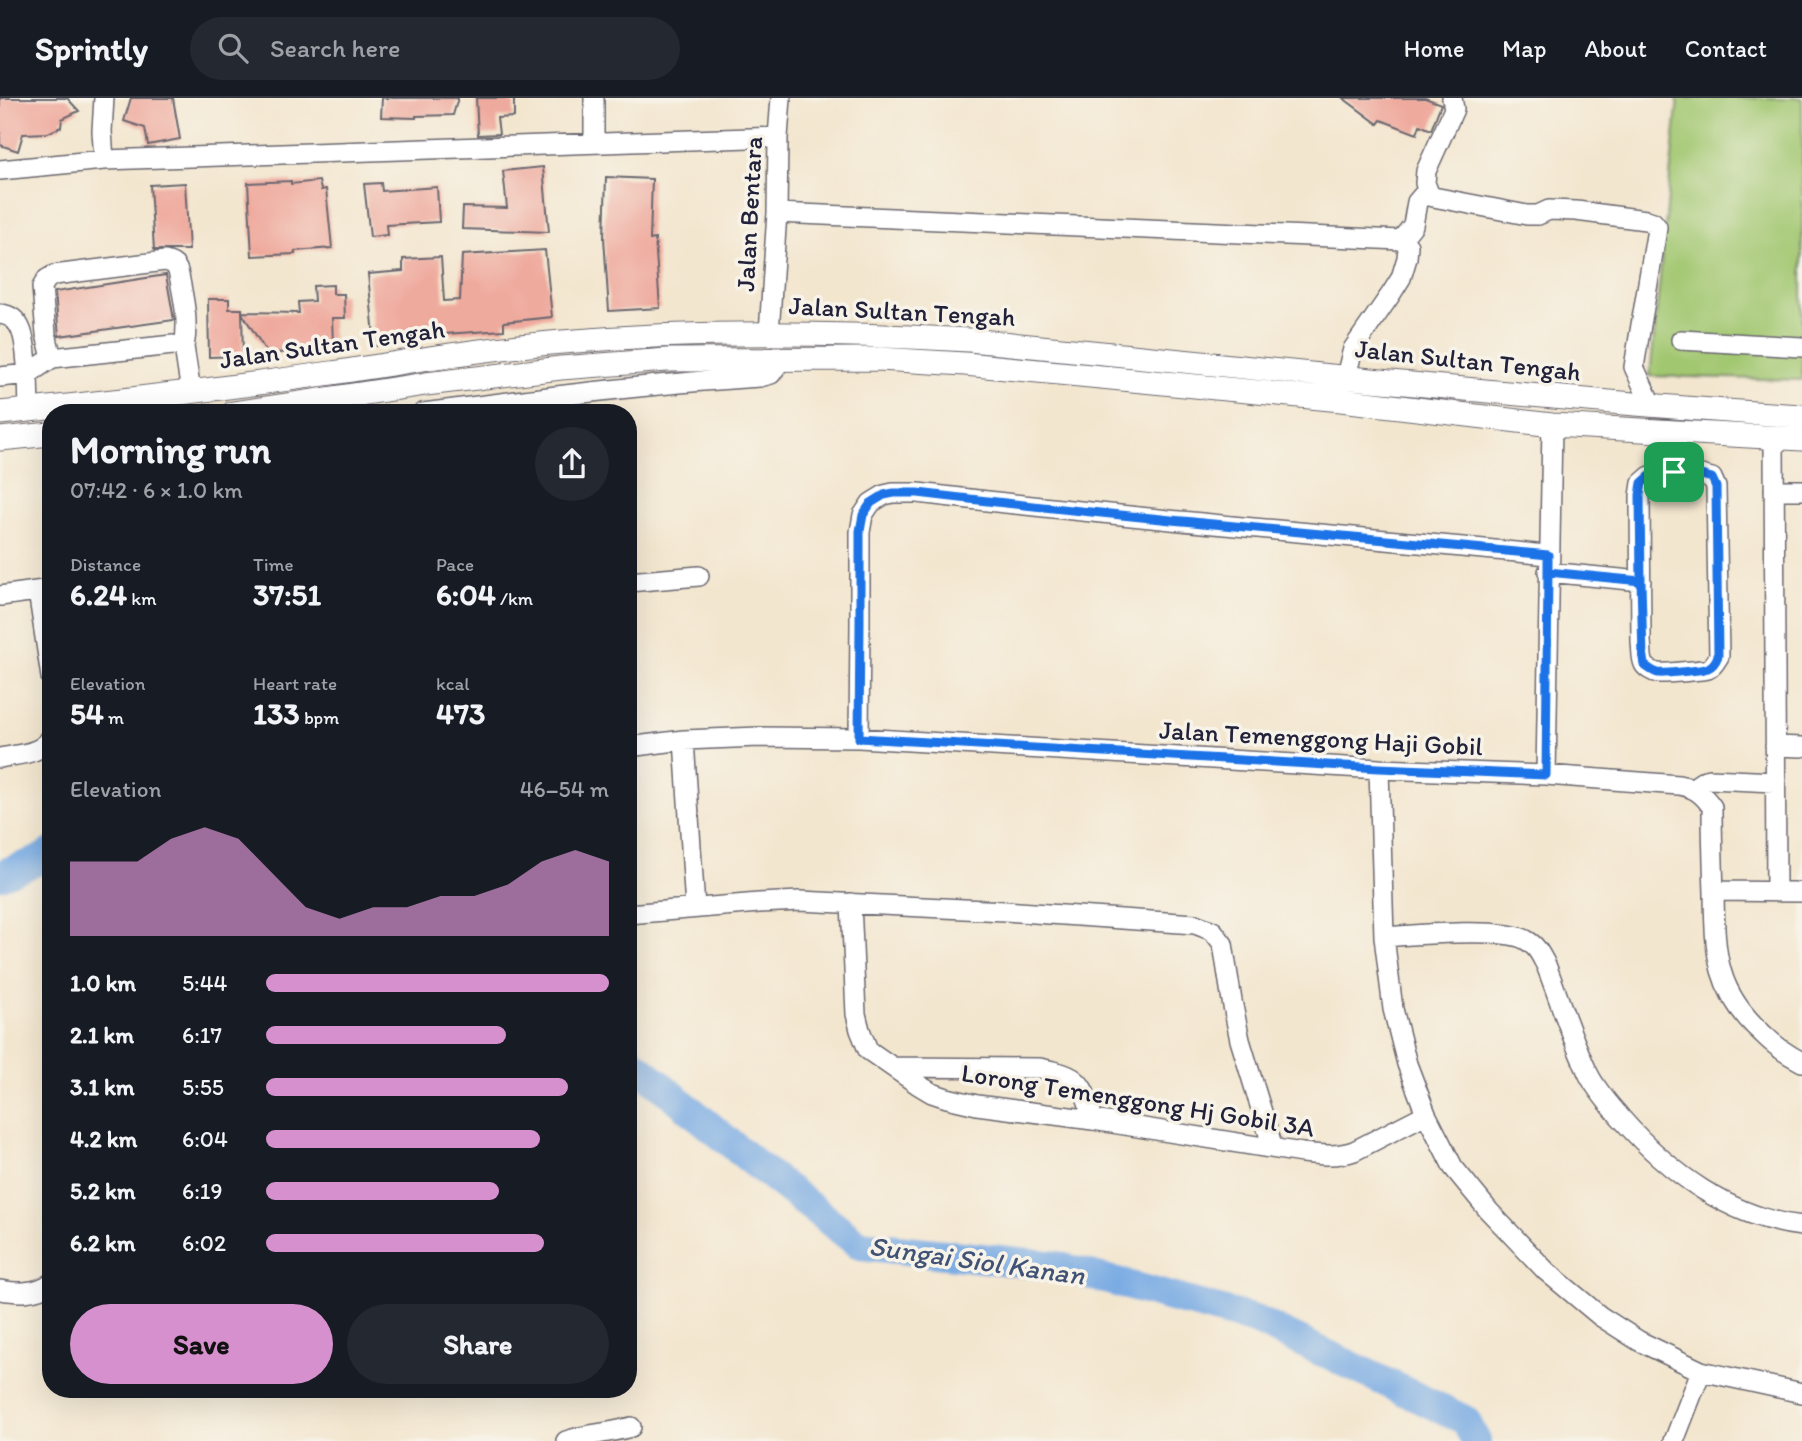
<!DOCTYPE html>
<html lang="en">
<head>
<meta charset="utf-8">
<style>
	body { margin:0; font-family:Itim,sans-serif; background:#242831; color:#f1f3f6; height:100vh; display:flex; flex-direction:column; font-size:26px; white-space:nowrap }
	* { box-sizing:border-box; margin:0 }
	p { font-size:23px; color:#9ea1a6 }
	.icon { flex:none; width:38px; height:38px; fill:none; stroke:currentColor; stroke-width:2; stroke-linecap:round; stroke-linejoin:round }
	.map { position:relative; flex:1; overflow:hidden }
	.details { position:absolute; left:42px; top:306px; width:595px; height:994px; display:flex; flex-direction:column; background:#171b24; border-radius:28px; box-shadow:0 7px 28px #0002 }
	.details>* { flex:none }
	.pin { position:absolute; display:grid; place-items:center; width:60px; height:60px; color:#fff; margin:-30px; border-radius:14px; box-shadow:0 4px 10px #0006 }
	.round { display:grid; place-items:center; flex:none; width:74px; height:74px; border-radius:37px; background:#242831 }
	.headline { display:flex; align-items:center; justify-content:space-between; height:119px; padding:0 28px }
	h1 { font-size:38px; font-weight:700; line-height:52px }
	.stats { display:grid; grid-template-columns:repeat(3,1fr); gap:10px; height:119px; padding:7px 28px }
	.stats div { display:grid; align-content:center }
	.stats b { font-size:30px; font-weight:700 }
	.stats small { font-size:19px; font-weight:400 }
	.stats p { font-size:19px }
	.chart { height:196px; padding:14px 28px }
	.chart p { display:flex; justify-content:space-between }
	.chart svg { width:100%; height:126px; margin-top:7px; fill:#d690ce; opacity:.7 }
	.action { display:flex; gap:14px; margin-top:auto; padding:14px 28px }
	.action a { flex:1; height:80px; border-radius:42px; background:#d690ce; color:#111; font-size:28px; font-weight:700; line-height:80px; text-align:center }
	.action a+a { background:#242831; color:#f1f3f6 }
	ul { padding:0 28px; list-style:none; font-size:23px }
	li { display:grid; grid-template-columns:112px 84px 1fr; align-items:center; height:52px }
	li i { height:18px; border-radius:9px; background:#d690ce }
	header { display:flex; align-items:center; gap:42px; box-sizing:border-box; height:98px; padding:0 35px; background:#171b24; border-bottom:2px solid #363941 }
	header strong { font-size:33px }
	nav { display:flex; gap:38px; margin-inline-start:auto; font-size:24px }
	.search { width:490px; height:63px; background:#242831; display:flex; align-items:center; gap:18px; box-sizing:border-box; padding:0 24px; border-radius:38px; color:#9ea1a6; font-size:26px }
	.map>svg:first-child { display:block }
</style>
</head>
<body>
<header>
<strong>Sprintly</strong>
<div class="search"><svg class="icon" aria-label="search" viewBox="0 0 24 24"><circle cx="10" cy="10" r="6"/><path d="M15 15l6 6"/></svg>Search here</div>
<nav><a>Home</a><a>Map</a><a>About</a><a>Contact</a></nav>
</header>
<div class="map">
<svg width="1802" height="1343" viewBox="0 0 1802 1343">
	<rect width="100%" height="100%" fill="#f7f3e8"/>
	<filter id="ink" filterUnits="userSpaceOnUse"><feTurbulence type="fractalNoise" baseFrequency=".0143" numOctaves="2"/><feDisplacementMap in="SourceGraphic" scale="14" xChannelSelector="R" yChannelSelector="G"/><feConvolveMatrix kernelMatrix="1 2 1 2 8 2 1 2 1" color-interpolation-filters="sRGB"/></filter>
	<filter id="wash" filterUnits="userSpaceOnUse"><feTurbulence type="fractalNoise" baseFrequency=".00686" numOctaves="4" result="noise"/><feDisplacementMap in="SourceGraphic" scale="28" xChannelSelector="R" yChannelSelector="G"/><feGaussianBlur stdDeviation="1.57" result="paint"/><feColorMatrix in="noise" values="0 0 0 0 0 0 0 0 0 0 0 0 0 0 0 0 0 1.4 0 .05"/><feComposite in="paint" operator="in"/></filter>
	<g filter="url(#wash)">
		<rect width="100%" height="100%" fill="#f3e6cf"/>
		<path fill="#a2c771" stroke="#627456" stroke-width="2" d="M1678,0H1802V282L1650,278Z"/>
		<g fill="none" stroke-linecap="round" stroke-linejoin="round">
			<path stroke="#78aae3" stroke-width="30" d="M0,777L40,762L51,755
				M628,960L753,1064L860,1147L1057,1168L1255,1222L1465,1322L1476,1343"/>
		</g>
		<g id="blocks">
			<path fill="#efaa9e" d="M0,0H67L79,13L62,21L61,29L48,35L23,36L18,53L0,47Z
				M131,0H173L180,41L148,47L145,30L124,23Z
				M382,0H458L453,17L416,18V20L381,19Z
				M476,0H514V19L497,20L499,36L478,37Z
				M1343,0H1425L1441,6L1431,32L1420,27L1417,36L1381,22L1378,26Z
				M543,69L549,134L462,131L463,109L507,110L503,73Z
				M606,79L652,81L650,142L655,141L660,210L609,213L604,140Z
				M291,83V86L319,83L321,92L326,91L332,150L295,153V156L252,158L248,85Z
				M185,85L189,152H154L150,87Z
				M381,85L382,93L437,89L439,124L386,127L387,137L370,139L364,86Z
				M545,152L552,219L504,224V232L445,236V238L401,240L402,246L375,248L368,176L403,173V161L441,159L444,203L460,202L462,157Z
				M166,177L174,222L59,238L55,194Z
				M333,187V196H344L345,220H332L333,246H322V254L267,255L242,215L243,258L209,259L208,201H229V211H242V214L299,215L298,204L314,203L313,188Z"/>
		</g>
	</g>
	<g filter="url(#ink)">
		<use href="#blocks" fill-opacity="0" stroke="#6b676f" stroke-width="2"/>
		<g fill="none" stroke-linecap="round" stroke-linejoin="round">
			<g stroke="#6b676f" stroke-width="22">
				<path id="minor" d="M594,44V0
					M104,62L102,33L104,0
					M0,72L104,62L778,39
					M1430,98L1425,85L1426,73L1454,11L1452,0
					M777,115L1401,142L1408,148L1407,160L1401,180L1391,196L1353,251L1346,278
					M1401,142L1413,127L1417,104L1423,97L1527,117H1538L1549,112L1576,113L1646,122L1653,124L1657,129L1656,137L1634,269L1652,308
					M0,216C28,218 25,255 28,276L52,260L173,247L184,249L191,294
					M769,235L777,115L778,39L781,0
					M1681,242L1802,249
					M52,260L46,236L42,189L47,181L54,177L165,163C174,165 177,168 179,177C184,203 189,223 184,249
					M0,279L28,276L29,312
					M423,315C536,300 647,286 760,279L771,276L781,262
					M1774,340L1776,794
					M1674,374H1690L1712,380L1716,389L1719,558C1716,563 1714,568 1708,571C1705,572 1662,576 1658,575C1653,574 1646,570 1644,566C1641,560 1642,550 1641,544L1640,398L1642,385L1650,378Z
					M1774,392H1802
					M1548,474L1641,483
					M628,484L699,478
					M38,493L51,579
					M0,498L51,491
					M859,640L860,525V434L863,417L871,405L884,397L893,395H918C1127,420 1338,437 1548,457
					M684,642L695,810
					M1775,648L1802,649
					M628,649L684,642L759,639L859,640L1379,671L1546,677L1679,687C1695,690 1702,695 1712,709C1712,737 1713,766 1714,795C1715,855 1715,893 1763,936C1774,947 1788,957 1802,964
					M0,660C18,656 41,657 51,639
					M1379,671L1384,839L1393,911L1407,966L1426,1016L1453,1069L1489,1113L1546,1173L1600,1218L1639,1243L1701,1273L1802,1295
					M1546,677L1552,327
					M1693,690L1705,682L1710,681L1775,684
					M1714,793L1802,794
					M851,805L856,916L860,932L868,952L917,986L932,995L947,1000L977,1007L1093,1022L1302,1055C1321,1057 1336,1059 1354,1053L1426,1016
					M628,816L759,805L800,803L1005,813L1195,826L1213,833L1223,846L1232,903L1240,942L1273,1050
					M1384,839C1412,837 1504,829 1526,842C1537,848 1540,856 1546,867C1560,903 1572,942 1589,977C1597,993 1610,1007 1621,1020C1668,1074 1730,1120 1802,1128
					M895,969L1040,970C1080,978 1083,983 1093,1022
					M0,1192C18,1195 35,1196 51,1185
					M566,1343C588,1335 608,1336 631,1329
					M1674,1343L1701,1273"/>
			</g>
			<g stroke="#6b676f" stroke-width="25">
				<path id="major" d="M0,315C111,304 221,291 331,275C408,264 485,250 562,244C697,232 834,234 969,242C1247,268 1524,301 1802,318
					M233,315L426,286L561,270L667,262L879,261L965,266L1341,302L1552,327L1802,341
					M0,341L51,336"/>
			</g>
			<use href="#minor" stroke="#fff" stroke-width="19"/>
			<use href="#major" stroke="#fff" stroke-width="23"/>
		</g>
	</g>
	<g fill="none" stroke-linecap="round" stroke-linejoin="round" filter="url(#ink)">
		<g stroke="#fff" stroke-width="14">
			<path id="route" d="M1674,374L1650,378L1642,385L1640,397L1641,483L1548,474V457C1338,437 1127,420 918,395H894L884,397L871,405L863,417L860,433V525L859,640L1379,670L1546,677L1548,474L1641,483L1643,560L1644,567C1649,570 1653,574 1658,575C1662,576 1705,572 1708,570C1713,568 1716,563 1718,558L1716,389L1712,380L1690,374H1674"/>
		</g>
		<use href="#route" stroke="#1a73e8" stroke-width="9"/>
	</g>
	<g text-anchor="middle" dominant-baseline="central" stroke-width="7" stroke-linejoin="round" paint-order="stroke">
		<g font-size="26" fill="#22223b" stroke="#f7f3e8">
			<text transform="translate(749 116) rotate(-87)">Jalan Bentara</text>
			<text transform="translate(902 213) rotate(3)">Jalan Sultan Tengah</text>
			<text transform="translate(332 246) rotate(-8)">Jalan Sultan Tengah</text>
			<text transform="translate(1468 262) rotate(6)">Jalan Sultan Tengah</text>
			<text transform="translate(1321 640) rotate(3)">Jalan Temenggong Haji Gobil</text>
			<text transform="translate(1138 1002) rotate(9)">Lorong Temenggong Hj Gobil 3A</text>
		</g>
		<g font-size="28" font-style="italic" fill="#405276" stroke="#f7f3e8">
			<text transform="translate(977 1162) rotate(8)">Sungai Siol Kanan</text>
		</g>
	</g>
</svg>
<div class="pin" style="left:1674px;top:374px;background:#1e9e55"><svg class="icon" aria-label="arrive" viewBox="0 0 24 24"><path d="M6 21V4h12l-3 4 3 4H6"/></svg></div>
<section class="details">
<div class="headline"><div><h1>Morning run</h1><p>07:42 · 6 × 1.0 km</p></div><a class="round"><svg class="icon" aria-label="share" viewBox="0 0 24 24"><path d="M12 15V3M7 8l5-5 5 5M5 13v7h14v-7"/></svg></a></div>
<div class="stats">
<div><p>Distance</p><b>6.24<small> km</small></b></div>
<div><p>Time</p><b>37:51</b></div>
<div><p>Pace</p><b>6:04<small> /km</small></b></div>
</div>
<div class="stats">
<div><p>Elevation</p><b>54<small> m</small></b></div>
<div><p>Heart rate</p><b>133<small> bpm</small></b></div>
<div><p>kcal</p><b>473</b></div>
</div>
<div class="chart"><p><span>Elevation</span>46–54 m</p>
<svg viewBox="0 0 160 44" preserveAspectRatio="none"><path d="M0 44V18L10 18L20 18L30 10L40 6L50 10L60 22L70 34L80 38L90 34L100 34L110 30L120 30L130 26L140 18L150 14L160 18V44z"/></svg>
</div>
<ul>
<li><b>1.0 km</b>5:44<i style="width:100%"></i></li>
<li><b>2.1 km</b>6:17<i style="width:70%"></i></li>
<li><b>3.1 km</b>5:55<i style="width:88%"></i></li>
<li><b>4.2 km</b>6:04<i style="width:80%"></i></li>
<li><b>5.2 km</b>6:19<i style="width:68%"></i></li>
<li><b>6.2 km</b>6:02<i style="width:81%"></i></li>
</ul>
<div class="action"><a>Save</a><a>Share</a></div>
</section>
</div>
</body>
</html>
